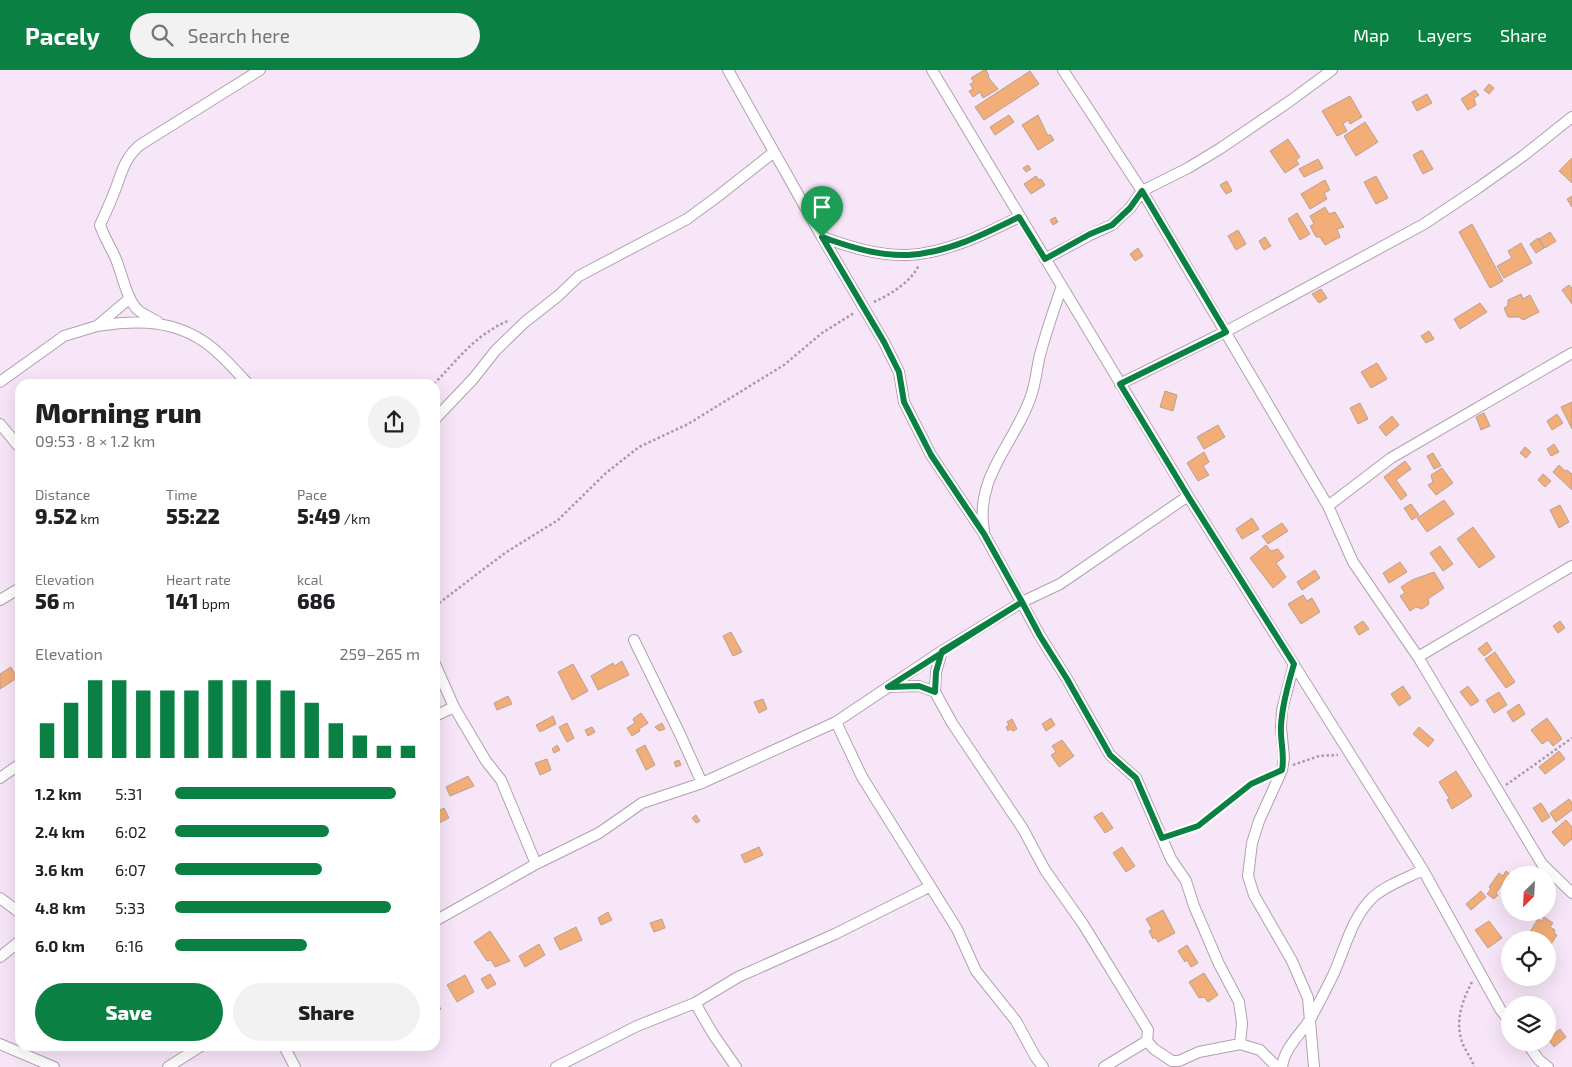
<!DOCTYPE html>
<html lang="en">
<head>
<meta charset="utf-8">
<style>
	body { margin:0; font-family:"Exo 2",sans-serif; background:#f2f2f2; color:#202124; height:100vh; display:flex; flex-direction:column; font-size:19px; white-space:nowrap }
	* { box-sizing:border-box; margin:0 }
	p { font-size:16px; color:#757577 }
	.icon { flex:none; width:28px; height:28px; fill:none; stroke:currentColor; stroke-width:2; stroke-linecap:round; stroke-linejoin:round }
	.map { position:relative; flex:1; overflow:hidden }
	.sheet { position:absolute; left:15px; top:309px; width:425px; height:672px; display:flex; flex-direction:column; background:#fff; border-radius:15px; box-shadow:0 5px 20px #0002 }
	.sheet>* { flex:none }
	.needle { width:32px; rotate:204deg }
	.fabs { position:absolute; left:1501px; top:796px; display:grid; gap:10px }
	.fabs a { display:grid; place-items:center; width:55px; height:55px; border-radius:50%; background:#fff; box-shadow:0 5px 20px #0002; font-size:25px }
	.pin { position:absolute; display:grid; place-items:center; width:42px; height:42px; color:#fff; margin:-51px -21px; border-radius:50% 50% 50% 0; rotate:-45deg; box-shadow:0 0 5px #0007 }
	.pin .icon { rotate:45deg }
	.round { display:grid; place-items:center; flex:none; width:52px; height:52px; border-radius:26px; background:#f2f2f2 }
	.overview { display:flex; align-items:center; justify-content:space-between; height:85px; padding:0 20px }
	h1 { font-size:28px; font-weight:800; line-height:38px }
	.metrics { display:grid; grid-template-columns:repeat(3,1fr); gap:8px; height:85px; padding:5px 20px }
	.metrics div { display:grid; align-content:center }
	.metrics b { font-size:21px; font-weight:800 }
	.metrics small { font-size:14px; font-weight:400 }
	.metrics p { font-size:14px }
	.chart { height:140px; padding:10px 20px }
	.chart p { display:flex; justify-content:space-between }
	.chart svg { width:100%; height:90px; margin-top:5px; stroke:#0b8043; stroke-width:6 }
	.button { display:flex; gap:10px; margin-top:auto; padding:10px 20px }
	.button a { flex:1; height:58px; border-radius:30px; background:#0b8043; color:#fff; font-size:20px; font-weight:800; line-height:58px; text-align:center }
	.button a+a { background:#f2f2f2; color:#202124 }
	ul { padding:0 20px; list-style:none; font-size:16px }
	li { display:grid; grid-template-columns:80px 60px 1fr; align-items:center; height:38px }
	li i { height:12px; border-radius:6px; background:#0b8043 }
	header { display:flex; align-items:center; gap:30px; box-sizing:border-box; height:70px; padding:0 25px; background:#0b8043; color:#fff }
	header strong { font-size:24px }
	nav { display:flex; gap:28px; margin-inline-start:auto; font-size:18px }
	.search { width:350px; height:45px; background:#f2f2f2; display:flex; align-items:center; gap:12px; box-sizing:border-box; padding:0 18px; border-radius:28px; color:#757577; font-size:19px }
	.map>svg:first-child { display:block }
</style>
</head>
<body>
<header>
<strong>Pacely</strong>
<div class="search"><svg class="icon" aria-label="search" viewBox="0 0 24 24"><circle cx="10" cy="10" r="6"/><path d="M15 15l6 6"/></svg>Search here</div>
<nav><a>Map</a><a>Layers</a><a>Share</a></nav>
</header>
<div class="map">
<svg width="1572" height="997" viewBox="0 0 1572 997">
	<rect width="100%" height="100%" fill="#f7e5f8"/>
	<path fill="#f2ad78" stroke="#b7a293" d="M984,0H986L989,6L988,7L998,19L983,28L980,22L973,27L969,21L973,19L970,14L974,12L971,8Z
		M1030,1L1039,14L984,50L975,37Z
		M1489,14L1494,18L1489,24L1484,20Z
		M1475,20L1479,25L1474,28L1476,35L1468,40L1461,29Z
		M1427,24L1432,33L1417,41L1412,32Z
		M1350,26L1362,47L1350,54L1348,50L1343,54L1347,61L1337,66L1322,41Z
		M1009,45L1014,52L995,65L990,57Z
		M1038,45L1048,66L1050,64L1054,70L1038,80L1022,55Z
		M1365,52L1378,72L1356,86L1344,66Z
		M1288,69L1300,87L1296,90L1299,94L1285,103L1270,81Z
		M1422,80L1433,99L1423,104L1413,85Z
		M1572,88V113L1559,101Z
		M1318,89L1323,98L1304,107L1299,99Z
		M1028,95L1031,99L1026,102L1023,98Z
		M1036,106L1039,110L1041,109L1045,115L1031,124L1024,114Z
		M1376,106L1388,128L1376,134L1364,112Z
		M1325,110L1330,120L1324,123L1327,129L1310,139L1301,124Z
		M1227,111L1232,121L1226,124L1220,115Z
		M1572,126V137L1567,129Z
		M1325,137L1329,144L1335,142L1344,157L1337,159L1340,167L1325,175L1320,167H1316L1310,156L1314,154L1310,146Z
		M1297,143L1310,164L1300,170L1288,149Z
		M1055,147L1058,152L1053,155L1050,150Z
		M1472,154L1503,211L1490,218L1459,162Z
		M1238,160L1246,174L1236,180L1228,166Z
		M1550,162L1556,171L1545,178L1539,169Z
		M1265,167L1271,176L1264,180L1259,171Z
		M1538,168L1544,178L1536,183L1530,174Z
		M1521,173L1532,193L1504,208L1497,196L1512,188L1508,181Z
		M1138,178L1143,186L1135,191L1130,184Z
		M1569,215L1572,218V234L1562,220Z
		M1321,219L1327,228L1319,233L1312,224Z
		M1521,224L1523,229L1530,225L1539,242L1523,250L1519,247H1508L1504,238L1508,236V230Z
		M1480,233L1487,242L1460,259L1454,249Z
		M1429,261L1434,269L1426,273L1421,266Z
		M1377,293L1387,309L1371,318L1361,302Z
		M1165,321L1177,325L1173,341L1160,337Z
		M1572,332V359L1561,337Z
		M1360,333L1368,349L1358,354L1350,338Z
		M1484,343L1490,356L1481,360L1476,347Z
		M1557,344L1563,353L1552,360L1547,351Z
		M1392,346L1399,355L1386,366L1379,357Z
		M1218,355L1225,367L1204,379L1197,367Z
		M1554,374L1559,382L1551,386L1547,379Z
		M1525,377L1531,382L1526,388L1520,383Z
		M1204,382L1209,392L1203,396L1209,405L1198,411L1187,393Z
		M1433,383L1441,396L1434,399L1427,386Z
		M1405,391L1411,399L1396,410L1407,425L1401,430L1384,407Z
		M1559,395L1565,401L1567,400L1572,404V420L1553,402Z
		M1442,398L1453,413L1436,425L1428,415L1433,412L1431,405Z
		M1543,404L1551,411L1545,417L1538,410Z
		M1444,430L1454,444L1427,462L1417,448Z
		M1411,434L1419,445L1412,450L1404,438Z
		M1560,435L1569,452L1559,458L1550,440Z
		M1252,448L1259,459L1242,469L1236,459Z
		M1282,453L1288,461L1268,474L1262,466Z
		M1473,457L1495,487L1479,498L1457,469Z
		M1266,475L1271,481L1278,479L1284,487L1276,493L1286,507L1273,518L1250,488Z
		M1440,476L1453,494L1443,501L1430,483Z
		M1400,492L1407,502L1389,513L1383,503Z
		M1315,500L1320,508L1302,520L1297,512Z
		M1434,502L1444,518L1428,529L1429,534L1422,539L1416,537L1410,541L1400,526L1405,523L1401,517L1412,510Z
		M1303,525L1307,531L1312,528L1320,542L1301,554L1288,534Z
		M1363,551L1369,559L1359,565L1354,557Z
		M1560,551L1565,558L1558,563L1553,556Z
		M731,562L742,582L733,586L723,566Z
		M1487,572L1492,580L1484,586L1478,579Z
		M1495,582L1515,612L1506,618L1485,589Z
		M622,591L629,605L598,620L591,606L613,593L614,596Z
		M573,594L588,621L572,630L558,602Z
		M11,597L17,608L0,619V604Z
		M1403,616L1411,628L1399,636L1391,624Z
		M1468,616L1479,631L1471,636L1460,622Z
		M1499,622L1507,635L1494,643L1486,630Z
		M508,626L512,634L497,640L494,633Z
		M763,629L767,639L759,643L754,632Z
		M1519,634L1525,644L1513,652L1507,642Z
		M641,643L648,653L639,659L640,661L632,666L627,658L635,653L633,649Z
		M553,646L556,654L540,662L536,655Z
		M1051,648L1055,655L1046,661L1042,654Z
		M1547,648L1562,669L1553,676L1548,670L1542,674L1531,660Z
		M1012,649L1017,659L1013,661L1010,659L1008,661L1006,657L1009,655L1007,652Z
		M567,653L574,668L567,672L559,657Z
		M662,653L665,659L659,661L655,657Z
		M592,657L595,662L588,666L585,660Z
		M1419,657L1434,670L1428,677L1413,664Z
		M1062,670L1074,686L1059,697L1051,685L1056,682L1052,676Z
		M557,675L560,680L554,683L552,679Z
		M645,675L655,695L646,700L636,680Z
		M1559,681L1565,689L1545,704L1539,697Z
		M547,689L551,700L540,705L535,693Z
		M679,690L681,695L676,697L674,692Z
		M1456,701L1472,726L1452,739L1447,730L1449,728L1439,712Z
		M468,706L474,716L450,726L446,717Z
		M1569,729L1572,733V740L1556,752L1550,743Z
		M1541,733L1550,747L1542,752L1533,738Z
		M444,738L449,748L435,755V742Z
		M1102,742L1113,758L1105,763L1094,747Z
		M696,745L700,751L696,753L692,748Z
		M1566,750L1572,757V769L1564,776L1552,762Z
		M759,777L763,785L745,793L741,785Z
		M1122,777L1135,796L1126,802L1113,783Z
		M1506,801L1511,805L1509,809L1507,807L1496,823L1498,825L1494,829L1487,824L1491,819L1489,817L1499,803L1503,806Z
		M1481,821L1486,827L1471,840L1466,834Z
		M1163,840L1175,863L1158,872L1155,867L1153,869L1149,861L1152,859L1146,849Z
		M608,842L612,850L601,855L598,848Z
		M1544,847L1553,853L1550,857L1555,860L1554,863L1557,865L1548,879V870H1525L1538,849L1542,851Z
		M662,849L665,858L654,862L650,853Z
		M1489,851L1502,868L1488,878L1475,860Z
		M576,857L582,870L560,880L554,868Z
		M490,861L510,891L495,897L491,890L487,891L474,872Z
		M539,874L545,885L525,897L519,886Z
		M1187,875L1198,893L1191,897L1187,890L1185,892L1178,881Z
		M1204,903L1218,925L1208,932L1204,927L1199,928L1189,912Z
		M490,904L496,914L487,919L481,909Z
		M465,905L474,922L457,932L447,915Z
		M435,930L441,939L435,943Z
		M1560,959L1566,967L1554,977L1548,969Z"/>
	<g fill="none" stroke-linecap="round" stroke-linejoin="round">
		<g stroke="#b1a0b2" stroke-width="12">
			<path id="minor" d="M728,0L822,167L884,272L899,302L904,332L931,385L984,464L1040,566L1067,609L1110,685L1136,708L1171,789L1186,811L1194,836L1219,894L1239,932L1242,953L1240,974
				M932,0L1188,426L1423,800L1500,939L1510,952
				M1063,0L1142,121L1328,436L1353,492L1418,587L1542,794L1572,823
				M822,167C850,177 878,186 908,185C947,183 985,164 1019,147
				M1045,189L1090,165L1112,155L1130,138L1142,121L1188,98L1221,78L1290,31L1332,0
				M158,252C152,248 144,245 138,240C126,229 122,202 115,187C110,176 104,167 100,155C106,142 112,129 117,115C123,98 126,87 140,75L260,0
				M97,256C138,250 175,249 210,276C224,287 236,301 248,314
				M0,312L64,266L97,256L130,228
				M1120,314L1225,262L1424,154L1478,118L1523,86L1572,47
				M435,349L473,309L496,280L525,252L558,226L579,206L687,149L717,127L774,82
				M0,354L20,378
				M1328,436L1391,388L1572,283
				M984,461C974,405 1017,372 1032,323C1036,310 1037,297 1040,285C1046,262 1054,239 1062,216
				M0,530L20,518
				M634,570L679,662L702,713
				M942,581L936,602L935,622L952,653L1023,759L1045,800L1083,854L1148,960L1147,971L1104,997
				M1418,587L1572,496
				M435,594L454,637L486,691L501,710L536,794
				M1294,594L1282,640L1281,657L1284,688L1282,700L1259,751L1252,773L1248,806L1254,825L1292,891L1308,928L1314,997
				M889,617L919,616L935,622
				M435,646L454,637
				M836,652L862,707L957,859L976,901L1016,951L1035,986L1043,997
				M0,708L20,694
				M0,828L20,843
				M435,851L536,794L599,763L642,733L702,713L836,652L942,581L1022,532L1060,514L1188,426
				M0,887L20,871
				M695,933L713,964L736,997
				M1147,971L1154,979L1172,991H1179L1199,982L1240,974L1260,980L1277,997
				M1526,972L1539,990L1548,997
				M0,974L54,997
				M284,976L295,997
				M168,997L201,976
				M556,997L637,956L695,933L738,907L835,864L929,817
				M1282,997C1284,978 1301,964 1311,948C1319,933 1327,918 1334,903C1345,878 1352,848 1372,828C1386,815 1407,808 1423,800"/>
		</g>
		<path stroke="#a799a8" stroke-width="2.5" stroke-dasharray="2.5 2.5" stroke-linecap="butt" d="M874,232C891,224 911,212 919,195
			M434,314C459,288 476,264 510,250
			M435,536L505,483L558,450L606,403L639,377L688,354L784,295L822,263L854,243
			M1293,695L1319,686L1338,685
			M1506,715L1572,668
			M1173,765L1198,756L1251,714L1268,707
			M1472,912C1462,931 1455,951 1462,972C1465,981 1472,988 1474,997"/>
		<use href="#minor" stroke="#fff" stroke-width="10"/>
	</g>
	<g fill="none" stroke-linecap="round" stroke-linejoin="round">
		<g stroke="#fff" stroke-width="10">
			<path id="route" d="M822,167L884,272L899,302L904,332L931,385L984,464L1022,532L888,617L919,616L935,622L936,602L942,581L1022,532L1040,566L1067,609L1110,685L1136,708L1162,768L1198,756L1251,714L1282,700C1285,685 1280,671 1281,656C1282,635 1288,614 1294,594L1188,426L1120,314L1226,262L1142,121L1130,138L1112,155L1090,164L1045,189L1019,147C985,164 947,183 908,185C878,186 850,177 822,167"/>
		</g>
		<use href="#route" stroke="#0b8043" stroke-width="6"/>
	</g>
</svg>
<div class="fabs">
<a><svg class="needle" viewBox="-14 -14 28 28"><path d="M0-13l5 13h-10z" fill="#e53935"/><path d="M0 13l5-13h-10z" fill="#757577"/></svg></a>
<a><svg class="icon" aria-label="locate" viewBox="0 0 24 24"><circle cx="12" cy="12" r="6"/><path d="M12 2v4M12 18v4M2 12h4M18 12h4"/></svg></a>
<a><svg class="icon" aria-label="layers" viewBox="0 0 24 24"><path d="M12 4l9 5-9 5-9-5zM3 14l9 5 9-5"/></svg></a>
</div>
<div class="pin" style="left:822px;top:167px;background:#1e9e55"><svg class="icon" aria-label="arrive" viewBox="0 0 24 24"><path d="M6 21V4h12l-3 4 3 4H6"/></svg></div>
<section class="sheet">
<div class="overview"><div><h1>Morning run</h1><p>09:53 · 8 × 1.2 km</p></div><a class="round"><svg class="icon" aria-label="share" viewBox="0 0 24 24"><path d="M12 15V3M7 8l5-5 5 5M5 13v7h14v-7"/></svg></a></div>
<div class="metrics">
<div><p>Distance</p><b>9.52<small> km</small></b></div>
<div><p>Time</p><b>55:22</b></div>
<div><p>Pace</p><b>5:49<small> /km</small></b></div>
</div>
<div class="metrics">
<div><p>Elevation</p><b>56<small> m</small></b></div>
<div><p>Heart rate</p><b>141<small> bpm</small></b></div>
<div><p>kcal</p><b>686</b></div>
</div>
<div class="chart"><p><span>Elevation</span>259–265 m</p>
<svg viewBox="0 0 160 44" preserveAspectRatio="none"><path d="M5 44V27M15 44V17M25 44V6M35 44V6M45 44V11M55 44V11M65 44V11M75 44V6M85 44V6M95 44V6M105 44V11M115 44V17M125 44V27M135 44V33M145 44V38M155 44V38"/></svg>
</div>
<ul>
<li><b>1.2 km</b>5:31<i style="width:90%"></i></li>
<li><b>2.4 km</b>6:02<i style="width:63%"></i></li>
<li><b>3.6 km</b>6:07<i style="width:60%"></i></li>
<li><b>4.8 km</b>5:33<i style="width:88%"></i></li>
<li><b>6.0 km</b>6:16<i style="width:54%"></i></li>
</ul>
<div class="button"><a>Save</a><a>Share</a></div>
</section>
</div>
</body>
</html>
